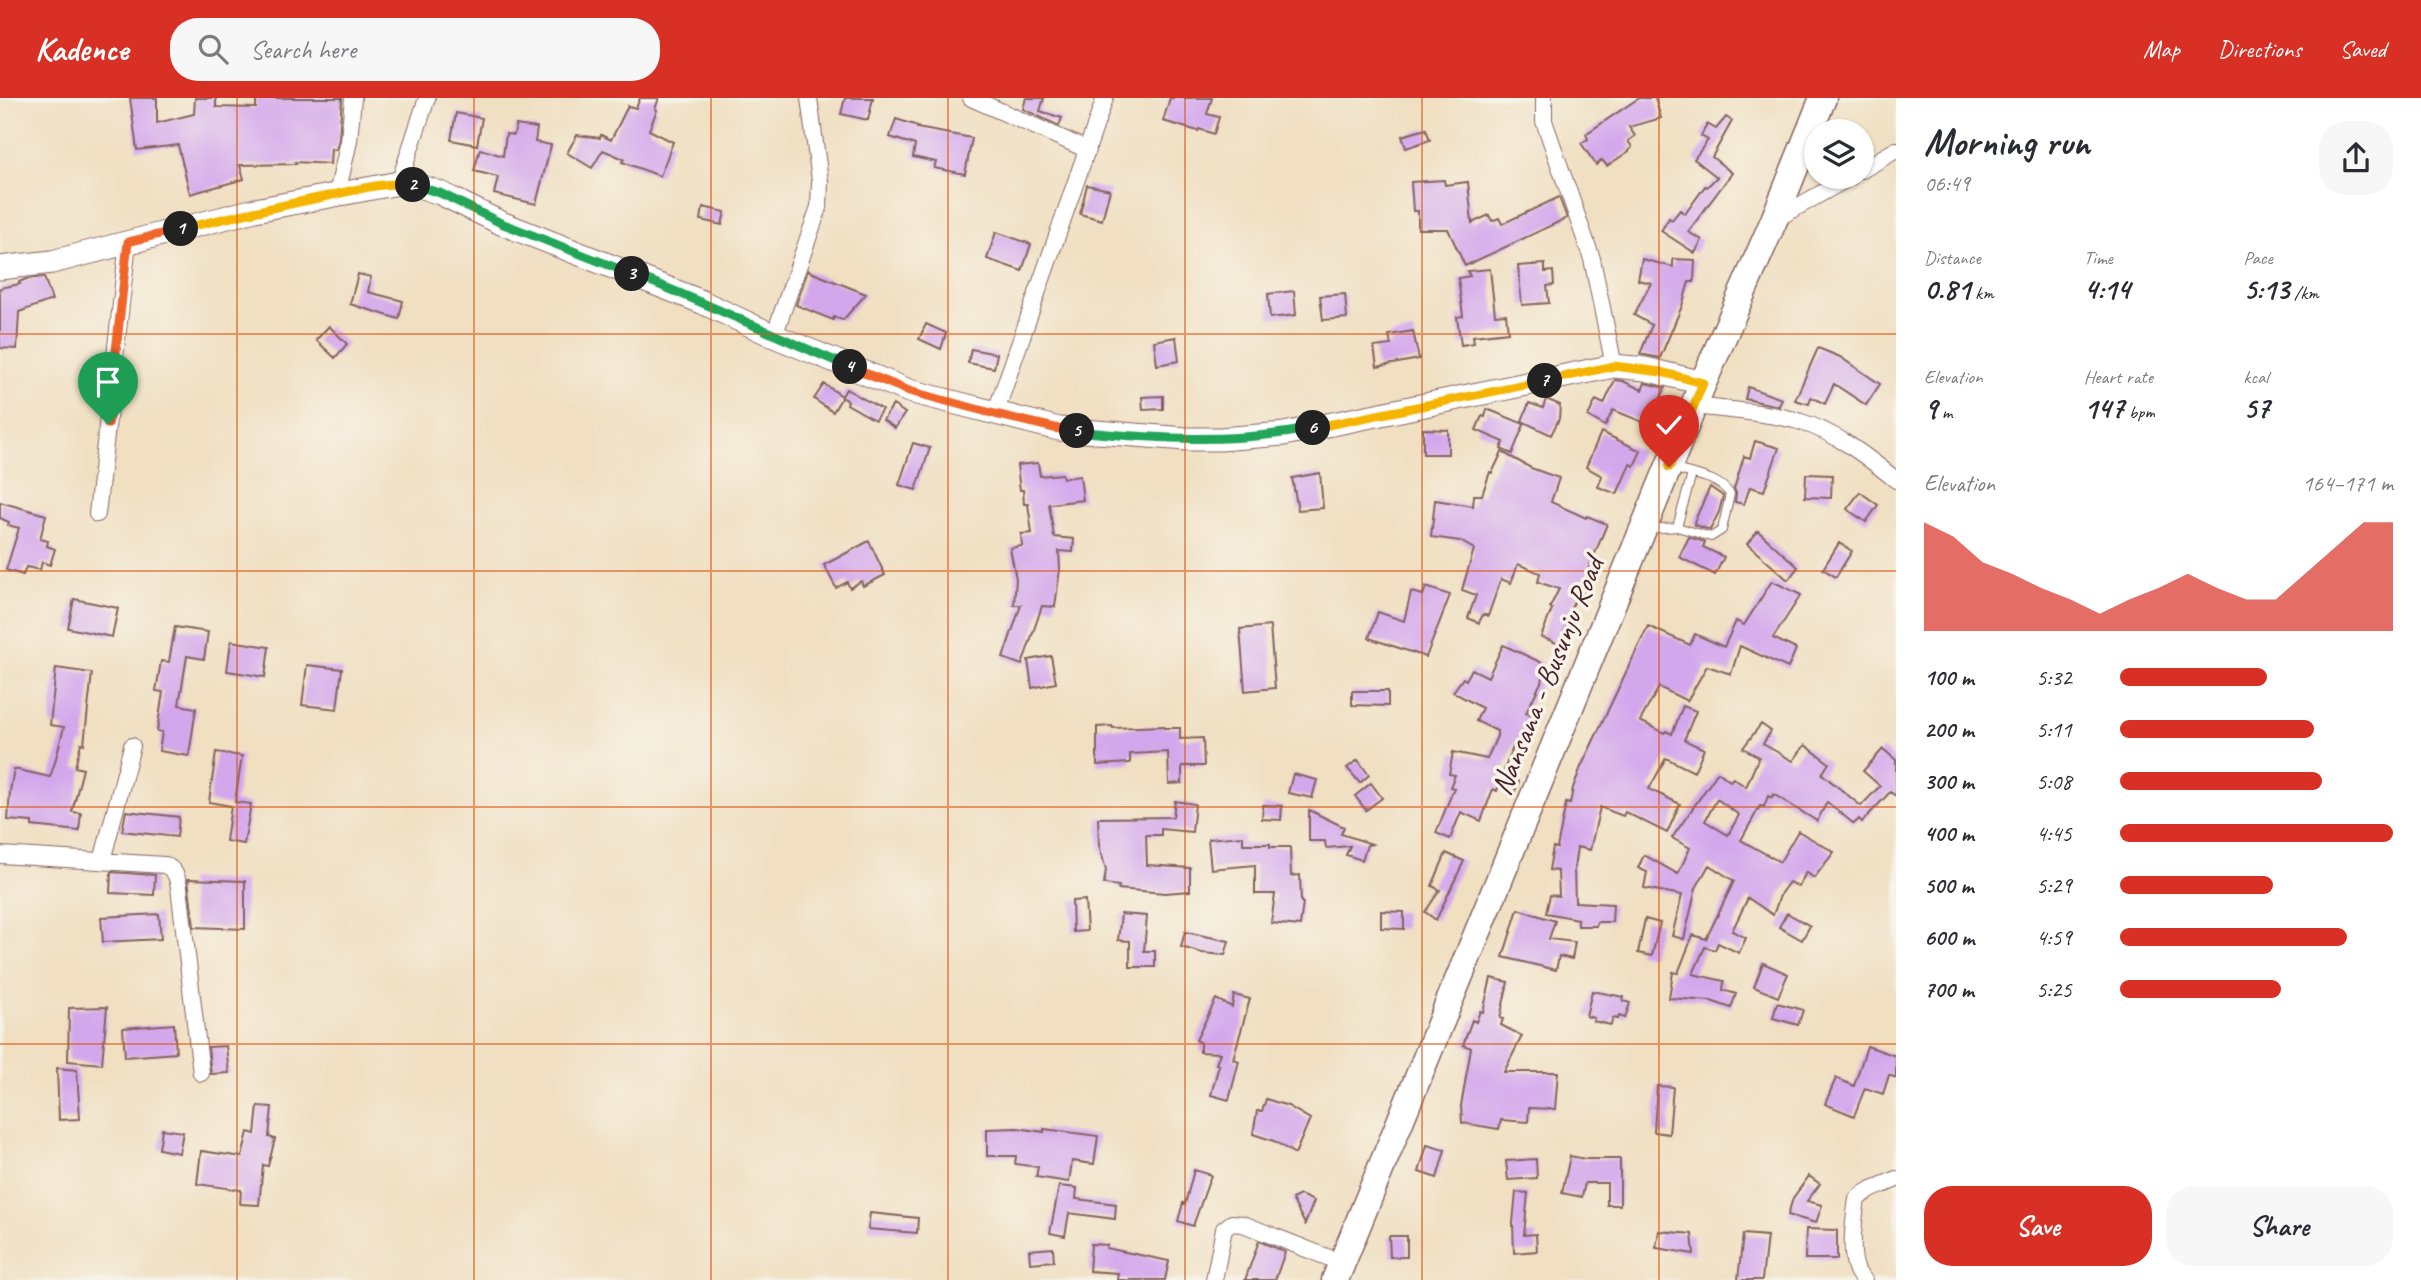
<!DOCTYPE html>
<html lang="en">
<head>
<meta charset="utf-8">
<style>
	body { margin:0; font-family:Caveat,sans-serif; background:#f7f7f7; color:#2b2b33; height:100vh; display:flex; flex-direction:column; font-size:26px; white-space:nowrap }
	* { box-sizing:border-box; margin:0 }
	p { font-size:23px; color:#7c7c81 }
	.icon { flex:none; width:38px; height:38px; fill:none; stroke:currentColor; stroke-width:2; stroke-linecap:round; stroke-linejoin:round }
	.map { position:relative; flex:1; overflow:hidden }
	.drawer { display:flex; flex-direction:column; background:#fff; width:525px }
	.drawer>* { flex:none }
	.buttons { position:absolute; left:1804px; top:21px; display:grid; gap:14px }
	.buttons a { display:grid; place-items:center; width:70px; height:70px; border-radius:50%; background:#fff; box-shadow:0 2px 5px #0004; font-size:35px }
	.pin { position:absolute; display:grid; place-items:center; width:60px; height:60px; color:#fff; margin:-72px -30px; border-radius:50% 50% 50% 0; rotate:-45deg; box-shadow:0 0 7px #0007 }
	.pin .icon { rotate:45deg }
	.km { position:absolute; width:35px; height:35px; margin:-18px; border-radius:50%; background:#222; color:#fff; font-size:19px; line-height:35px; text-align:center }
	.round { display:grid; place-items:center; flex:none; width:74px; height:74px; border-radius:28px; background:#f7f7f7 }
	.summary { display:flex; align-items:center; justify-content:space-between; height:119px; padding:0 28px }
	h1 { font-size:38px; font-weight:700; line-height:52px }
	.stats { display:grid; grid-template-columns:repeat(3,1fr); gap:10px; height:119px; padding:7px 28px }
	.stats div { display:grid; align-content:center }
	.stats b { font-size:30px; font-weight:700 }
	.stats small { font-size:19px; font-weight:400 }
	.stats p { font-size:19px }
	.chart { height:196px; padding:14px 28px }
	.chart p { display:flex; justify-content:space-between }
	.chart svg { width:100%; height:126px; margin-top:7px; fill:#d93025; opacity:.7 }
	.button { display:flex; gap:14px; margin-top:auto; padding:14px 28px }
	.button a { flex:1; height:80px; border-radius:28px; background:#d93025; color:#fff; font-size:28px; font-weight:700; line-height:80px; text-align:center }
	.button a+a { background:#f7f7f7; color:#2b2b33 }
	ul { padding:0 28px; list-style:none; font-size:23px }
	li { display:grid; grid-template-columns:112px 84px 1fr; align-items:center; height:52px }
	li i { height:18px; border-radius:9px; background:#d93025 }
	header { display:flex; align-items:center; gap:42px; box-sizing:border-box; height:98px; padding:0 35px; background:#d93025; color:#fff }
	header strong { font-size:33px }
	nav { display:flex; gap:38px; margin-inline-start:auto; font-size:24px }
	.search { width:490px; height:63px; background:#f7f7f7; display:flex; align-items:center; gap:18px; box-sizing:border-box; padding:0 24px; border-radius:28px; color:#7c7c81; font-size:26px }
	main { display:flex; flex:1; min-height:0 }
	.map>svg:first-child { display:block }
</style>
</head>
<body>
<header>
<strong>Kadence</strong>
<div class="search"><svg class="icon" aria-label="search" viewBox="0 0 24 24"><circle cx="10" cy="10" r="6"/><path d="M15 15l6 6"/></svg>Search here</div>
<nav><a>Map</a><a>Directions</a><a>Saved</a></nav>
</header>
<main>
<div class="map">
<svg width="1896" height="1182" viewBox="0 0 1896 1182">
	<rect width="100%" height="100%" fill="#f7f3e8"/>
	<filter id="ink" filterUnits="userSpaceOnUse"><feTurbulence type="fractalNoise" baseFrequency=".0143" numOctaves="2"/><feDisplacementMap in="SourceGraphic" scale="14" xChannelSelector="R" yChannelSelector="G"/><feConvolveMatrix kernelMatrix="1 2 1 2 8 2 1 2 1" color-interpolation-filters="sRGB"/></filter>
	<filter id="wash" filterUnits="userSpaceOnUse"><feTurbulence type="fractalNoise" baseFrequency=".00686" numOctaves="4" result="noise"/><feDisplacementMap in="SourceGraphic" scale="28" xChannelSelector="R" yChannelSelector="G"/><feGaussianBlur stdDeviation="1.57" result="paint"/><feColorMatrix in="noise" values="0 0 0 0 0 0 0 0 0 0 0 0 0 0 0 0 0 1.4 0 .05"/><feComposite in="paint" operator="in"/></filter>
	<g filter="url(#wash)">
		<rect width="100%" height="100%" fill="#f0dfc1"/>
		<g id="blocks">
			<path fill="#d3a7ec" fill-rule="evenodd" d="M130,0H157V25L194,16L195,0H216V9L256,10V0H342L339,41L336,52L331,51L330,66L295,64L296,66L240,67L244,81L190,96L178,47L137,52Z
				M640,0H659L655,11L657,12L649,32L673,44L660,78L622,64L624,61L603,52L592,70L567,55L577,37L600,40L601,37L611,42L628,8L636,10Z
				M845,0H873L868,22L841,16Z
				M1026,0H1044L1040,13L1062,20L1059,28L1023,11Z
				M1170,0H1212L1207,16L1219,19L1214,36L1199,31L1198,33L1163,23Z
				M1639,0H1655L1661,20L1629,29L1635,38L1628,43L1632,49L1629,53L1607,68L1602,62L1596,67L1581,45L1588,41L1586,36Z
				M456,15L482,20L477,47L451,42Z
				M1726,19L1732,23L1712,59L1732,75L1688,134L1702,142L1695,155L1661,133L1669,120L1672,122L1680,112L1685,116L1705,88L1707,89L1717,79L1694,61L1708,42L1701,38L1707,26L1716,31Z
				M896,21L918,28L917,30L972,40L965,76L934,70L936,64L913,59L915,47L890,39Z
				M516,27L537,30L535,44L551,47L536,106L494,96L498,79L474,73L480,51L503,58L506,36L514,37Z
				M1426,31L1430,42L1406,50L1402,38Z
				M1444,82L1445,87L1468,84L1472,125L1489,117L1492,123L1499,120L1502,126L1559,99L1567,120L1465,168L1448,131H1418V113H1413L1411,84Z
				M1087,87L1110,92L1102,122L1080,116Z
				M703,109L725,114L722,127L701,122Z
				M996,134L1031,146L1022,173L987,161Z
				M1642,161L1673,169V161L1695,162L1694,184H1689L1682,208L1660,260L1640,256L1652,227L1634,217L1651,185L1638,182Z
				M1545,166V174L1553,173L1554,187L1547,188L1549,205L1522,207L1518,168Z
				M1490,171L1495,217L1506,216L1508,234L1473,238L1474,245L1461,247L1457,219L1463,218L1458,180L1470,178L1467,173Z
				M808,172L813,175L866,196L843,222L834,219L833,222L796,207Z
				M358,176L371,179L368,194L403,203L399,221L350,206Z
				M44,179L52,202L19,214L17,251L0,250V190L20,186L19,184L26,181Z
				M1294,193L1296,217L1270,220L1268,196Z
				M1345,196L1347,220L1323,222L1320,198Z
				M926,226L946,235L941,251L919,241Z
				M329,228L347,246L335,260L316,242Z
				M1413,233L1419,261L1377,269L1374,249L1391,247L1389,237Z
				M1176,239L1179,263L1157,267L1154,243Z
				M1818,250L1840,259L1880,286L1866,307L1834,286L1825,306L1811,299L1809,306L1795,302Z
				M971,251L997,256L994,270L968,265Z
				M1615,282L1623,283L1642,292L1645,285L1665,290L1650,327L1613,312L1605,328L1588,318L1596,302L1604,306Z
				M824,286L842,298L846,291L882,311L875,322L847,306L848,303L842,299L833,314L814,301Z
				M1748,289L1782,301L1779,308L1745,301Z
				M1163,298V311L1143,312L1142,299Z
				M1546,301L1560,307L1559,321L1551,337L1522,323L1529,305L1543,310Z
				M893,307L905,315L895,330L883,322Z
				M1487,311L1524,326L1512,356L1501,351L1504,344L1476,332L1482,318L1485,319Z
				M1423,331L1448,332V356H1423Z
				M1601,334L1641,353L1634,368L1630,366L1617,396L1598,389L1602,378L1586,369Z
				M1755,343L1779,350L1764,393L1750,389L1744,406L1735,404L1736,395L1734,391L1744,358L1750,360Z
				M913,345L930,350L916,392L899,387Z
				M1502,354L1531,370L1559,380L1551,404L1586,420L1587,418L1607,426L1587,475H1590L1583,498L1578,497L1565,521L1569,522L1559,546L1541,539L1552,511L1550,509L1559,491L1538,484L1540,475L1518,466L1511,485L1501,481L1488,518L1483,516L1479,525L1468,520L1476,497L1462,492L1474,451L1460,443L1431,439L1435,402L1473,408L1474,397H1482L1490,374L1492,375Z
				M1038,365L1040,378L1062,376L1063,380L1080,378L1083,402L1049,406L1054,439L1074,441L1073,454L1059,453L1060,471L1055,509L1042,508L1022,567L1003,560L1021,507H1014L1016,481L1010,450L1022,448L1021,436L1032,435L1028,406H1024L1023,392H1020L1017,367Z
				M1320,375L1323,410L1298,412L1292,380Z
				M1806,376L1832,377L1831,400L1805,399Z
				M1710,389L1723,398L1719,414L1710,432L1695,427L1694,424Z
				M1860,394L1878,407L1866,424L1847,411Z
				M0,404L46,417L40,441L48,443L47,448L55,451L50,467L42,464L40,472L26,469L23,477L6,472L19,430L8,427L9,424L0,420Z
				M1758,433L1798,469L1788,482L1747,446Z
				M1689,439L1705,444L1703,449L1724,459L1715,477L1679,459Z
				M869,443L885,477L863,488L861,483L850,490L847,484L836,490L824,467Z
				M1839,445L1852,453L1836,479L1823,471Z
				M1772,483L1801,497L1773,540L1796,551L1788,570L1740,548L1731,576L1707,568L1687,603L1659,589L1640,623L1664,635L1666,633L1672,636L1683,608L1696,613L1684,642L1704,651L1694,674L1666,660L1649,691L1680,706L1667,735L1625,714L1623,718L1600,709L1590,752L1577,749L1574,771L1575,804L1613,806L1612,824H1597L1596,828H1578V821L1546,815L1550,797L1559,798L1558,773L1549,772L1553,749L1557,750L1566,705L1570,706L1573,690L1581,669L1648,528L1690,547L1695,536L1724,549L1736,523L1744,527Z
				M1426,489L1450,497L1426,559L1369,540L1378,514L1404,523L1411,494L1423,497Z
				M74,501L118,510L112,539L68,530Z
				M1270,528L1275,590L1245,593L1240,531Z
				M175,529L208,534L204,561L187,558L179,607L196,610L189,658L159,653L162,634L157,633L163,594L156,593L161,563L169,564Z
				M231,543L269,549L265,579L227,573Z
				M1503,547L1549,568L1526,615L1537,620L1531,631L1525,628L1519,646L1515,644L1504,672H1506L1504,677L1519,684L1514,695L1498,689L1497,693L1493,691L1481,723L1461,714L1450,741L1436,735L1454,690L1450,689L1455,677L1449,676L1453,654L1487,661L1497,638V633L1476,623L1482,610L1453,594L1463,580L1466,582L1472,571L1488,579Z
				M1051,558L1056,585L1032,590L1028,562Z
				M307,567L342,571L337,611L302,607Z
				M56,570L92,575L84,646L81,645L75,669L83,671L72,714L81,715L79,733L32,728V724L8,722L10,693L14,671L50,679L55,664L64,629L50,627Z
				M1352,593H1388V608L1352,607Z
				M1761,626L1771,633L1763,646L1793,663L1805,647L1829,665L1822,676L1861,708L1880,688L1863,673L1883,651L1896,662V698L1890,694L1862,724L1859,721L1854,726L1827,704L1817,723L1773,696L1772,700L1768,698L1764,709L1760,708L1741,742L1780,764L1798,733L1834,754L1814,780L1806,774L1799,789L1789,784L1781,795L1773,817L1748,800L1732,833L1746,840L1739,855L1718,845L1715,852L1705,849L1693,876L1724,883L1723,892L1736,896L1731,910L1711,903L1669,900L1673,874L1678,875L1693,837L1706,841L1734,783L1709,767L1696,790L1684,841L1672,838L1682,797L1644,790L1647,774L1638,770L1644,757L1678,776L1690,750L1672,740L1718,674L1730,683L1733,680L1746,689L1759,659L1743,650ZM1717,701L1739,717L1728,737L1705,723Z
				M1112,628L1113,630L1164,628V630H1180V641L1203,640L1204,668H1182V685L1169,686L1168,654L1130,656V665L1097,667V629Z
				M216,654L242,658L235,704L251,706L244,746L226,743L231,708L209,704Z
				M1358,662L1369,677L1360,685L1347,670Z
				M1293,676L1317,682L1312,700L1288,695Z
				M1371,685L1382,700L1366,712L1355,698Z
				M1175,703L1195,706L1192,734L1161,731V737H1146L1147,767L1190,770V793L1165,795L1118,791L1119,788L1104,786L1106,772L1099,747L1098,720L1173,719Z
				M1263,707L1282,708L1281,722L1262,721Z
				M1309,712L1344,729L1341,736L1372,746L1367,747L1362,762L1346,757L1350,748L1326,750L1325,743H1309Z
				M126,713L179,719L177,739L122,733Z
				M1243,738V746H1270V749H1290L1291,778L1300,777L1301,804L1303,805L1300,828L1271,825L1275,796H1255V767L1211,771L1208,741Z
				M1446,755L1464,763L1436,822L1425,814L1440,792L1432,788Z
				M111,774L155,777L154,797L110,795Z
				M188,781L245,783V831L194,829Z
				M1085,802L1087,833L1073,834L1072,803Z
				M1518,811L1555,823L1549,841L1575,844L1572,861L1559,858L1556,872L1503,859Z
				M1381,813L1404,814V831L1381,830Z
				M1787,815L1810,828L1802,842L1779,829Z
				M159,816L161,841L103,844L101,819Z
				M1121,816L1147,818L1144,853H1155V869H1130V843L1118,842Z
				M1645,821L1660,825L1652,858L1638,855Z
				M1185,834L1229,843L1225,857L1202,855L1181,849Z
				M1763,865L1788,876L1778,899L1754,889Z
				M1491,880L1508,884L1500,920L1503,921L1501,927L1522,938L1504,974H1558L1555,1011L1529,1010L1528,1024L1501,1022L1499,1031L1462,1025L1461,1008L1471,950L1463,947L1472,922L1476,924L1480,913L1483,914Z
				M1592,893L1624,899L1623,903L1630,905L1625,920L1619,918L1618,921L1613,920L1611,927L1593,923L1594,920L1586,918Z
				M1234,897L1250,901L1233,961L1239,963L1229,1002L1211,997L1219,967L1216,966L1220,955L1200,954V944L1196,942L1216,901L1232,909Z
				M1777,905L1803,912L1798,927L1773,920Z
				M107,909L102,966L68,963L69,910Z
				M174,926L176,955L125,959L123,930Z
				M226,948L229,975L211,976L208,949Z
				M1867,948L1896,958V980L1889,977L1883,996L1865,990L1854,1018L1825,1006L1836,980L1854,988Z
				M57,970L77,972L80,1021L59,1022Z
				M1657,988L1673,989L1669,1036L1654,1034Z
				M1266,1001L1288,1008L1310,1021L1295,1056L1274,1043L1253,1036L1257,1013H1262Z
				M258,1008L272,1009L269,1039L275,1041L268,1068L263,1067L259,1107L240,1106L241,1092L197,1086L201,1053L242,1059L248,1034L255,1036Z
				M1017,1030L1044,1034V1031L1098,1038L1094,1066L1072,1063L1069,1084L1036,1079L1038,1069L1015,1066L1016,1058H987V1031Z
				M162,1031L183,1034L179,1055L159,1051Z
				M1427,1047L1445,1052L1437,1080L1419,1074Z
				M1570,1058L1585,1061H1620V1107H1607V1085H1585L1582,1099L1562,1095Z
				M1536,1061L1537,1080L1508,1082L1506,1063Z
				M1194,1072L1211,1077L1193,1128L1178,1123L1183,1105L1185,1106Z
				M1809,1078L1820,1086L1807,1103L1822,1107L1816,1125L1788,1117L1793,1100Z
				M1059,1088L1077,1090L1076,1101L1116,1106L1115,1121L1069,1115L1065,1138L1050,1135Z
				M1516,1094L1528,1095L1524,1137L1536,1136L1537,1153L1514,1155L1513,1125Z
				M1300,1097L1314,1103L1305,1126L1292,1101Z
				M870,1115L918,1120L917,1135L868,1131Z
				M1806,1131L1837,1132V1161H1805Z
				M1659,1133L1692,1136L1694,1156L1656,1150Z
				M1743,1136L1767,1138L1762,1182H1738Z
				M1389,1138H1407V1159H1390Z
				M1259,1143L1285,1154L1275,1182H1245Z
				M1091,1146L1107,1147L1106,1150L1169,1163L1165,1182H1117L1118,1175L1089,1173Z
				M1053,1150L1054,1163L1030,1165L1029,1152Z"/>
		</g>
	</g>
	<g filter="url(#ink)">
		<use href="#blocks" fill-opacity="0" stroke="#846260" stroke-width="2"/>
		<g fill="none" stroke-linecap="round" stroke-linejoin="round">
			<g stroke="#846260" stroke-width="10">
				<path id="lane" d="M1677,429L1692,376
					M1650,431L1677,429L1711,439L1722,432L1730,396C1717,378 1693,377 1672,370"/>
			</g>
			<g stroke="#846260" stroke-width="18">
				<path id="street" d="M971,0L1088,52
					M1544,0V23L1592,161L1614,268
					M1862,72L1896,52
					M399,85L427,0
					M337,96L349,43L353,0
					M1776,121L1850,79
					M774,238L819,109L820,83L809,0
					M1694,308C1726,312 1768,314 1798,323C1836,334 1866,358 1896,382
					M995,316L1105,0
					M97,416L128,144
					M0,757L165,767C175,772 177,778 179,789L201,975
					M102,763L132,648
					M1214,1182L1224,1131L1232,1125L1243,1126L1342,1165
					M1864,1182C1846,1169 1854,1121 1857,1101C1868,1090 1883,1088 1896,1081"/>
			</g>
			<g stroke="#846260" stroke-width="25">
				<path id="secondary" d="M0,170L52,164L255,112L399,85L419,88L440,95L501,125L702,204L774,238L909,293L1059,331L1186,341H1220L1284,336L1614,268L1645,271L1703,285"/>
			</g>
			<g stroke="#846260" stroke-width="29">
				<path id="primary" d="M1335,1182L1703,285L1774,122L1823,0"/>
			</g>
			<use href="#lane" stroke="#fff" stroke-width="8"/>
			<use href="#street" stroke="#fff" stroke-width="16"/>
			<use href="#secondary" stroke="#fff" stroke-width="23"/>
			<use href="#primary" stroke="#fff" stroke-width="26"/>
		</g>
	</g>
	<g fill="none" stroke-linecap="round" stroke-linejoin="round" filter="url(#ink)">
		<g stroke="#fff" stroke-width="14">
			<path id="split-1" d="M108,326L128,144L181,131"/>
		</g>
		<g stroke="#fff" stroke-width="14">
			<path id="split-2" d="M181,131C230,119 279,108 328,98C355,92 385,83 413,87"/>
		</g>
		<g stroke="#fff" stroke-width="14">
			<path id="split-3" d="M413,87L440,95L501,125L632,176"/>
		</g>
		<g stroke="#fff" stroke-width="14">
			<path id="split-4" d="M632,176C706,204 776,239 850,269"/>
		</g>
		<g stroke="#fff" stroke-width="14">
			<path id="split-5" d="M850,269L909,293L995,316L1059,331L1077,333"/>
		</g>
		<g stroke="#fff" stroke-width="14">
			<path id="split-6" d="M1077,333C1155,341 1235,346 1313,330"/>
		</g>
		<g stroke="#fff" stroke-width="14">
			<path id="split-7" d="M1313,330L1545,283"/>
		</g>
		<g stroke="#fff" stroke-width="14">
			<path id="split-8" d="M1545,283L1614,268L1661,274L1703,285L1669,369"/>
		</g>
		<use href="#split-1" stroke="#f0652b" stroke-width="9"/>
		<use href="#split-2" stroke="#f5b400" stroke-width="9"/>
		<use href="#split-3" stroke="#22a559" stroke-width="9"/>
		<use href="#split-4" stroke="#22a559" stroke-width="9"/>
		<use href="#split-5" stroke="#f0652b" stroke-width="9"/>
		<use href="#split-6" stroke="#22a559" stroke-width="9"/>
		<use href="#split-7" stroke="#f5b400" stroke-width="9"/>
		<use href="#split-8" stroke="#f5b400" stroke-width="9"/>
	</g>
	<path fill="none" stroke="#d8530f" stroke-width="2" stroke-opacity="0.55" d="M237,0V1182M474,0V1182M711,0V1182M948,0V1182M1185,0V1182M1422,0V1182M1659,0V1182M0,236H1896M0,473H1896M0,709H1896M0,946H1896"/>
	<g text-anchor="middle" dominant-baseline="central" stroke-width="7" stroke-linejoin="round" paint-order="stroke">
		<g font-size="30" fill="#4a1f2b" stroke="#f7f3e8">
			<text transform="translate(1547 578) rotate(-68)">Nansana - Busunju Road</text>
		</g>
	</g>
</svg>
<div class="buttons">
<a><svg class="icon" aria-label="layers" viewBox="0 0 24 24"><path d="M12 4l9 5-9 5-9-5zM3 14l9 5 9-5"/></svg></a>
</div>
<div class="pin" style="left:108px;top:326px;background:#1e9e55"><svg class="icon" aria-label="arrive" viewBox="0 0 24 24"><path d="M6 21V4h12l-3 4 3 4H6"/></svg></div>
<div class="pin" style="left:1669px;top:369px;background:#d93025"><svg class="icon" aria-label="check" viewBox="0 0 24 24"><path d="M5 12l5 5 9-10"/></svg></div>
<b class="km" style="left:181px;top:131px">1</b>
<b class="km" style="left:413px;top:87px">2</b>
<b class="km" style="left:632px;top:176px">3</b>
<b class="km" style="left:850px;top:269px">4</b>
<b class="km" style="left:1077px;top:333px">5</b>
<b class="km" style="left:1313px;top:330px">6</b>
<b class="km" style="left:1545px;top:283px">7</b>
</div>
<section class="drawer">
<div class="summary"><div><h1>Morning run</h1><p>06:49</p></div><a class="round"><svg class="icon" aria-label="share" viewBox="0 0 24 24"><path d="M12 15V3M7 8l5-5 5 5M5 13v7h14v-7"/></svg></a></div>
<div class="stats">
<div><p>Distance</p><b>0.81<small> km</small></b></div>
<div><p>Time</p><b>4:14</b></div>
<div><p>Pace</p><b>5:13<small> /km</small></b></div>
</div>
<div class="stats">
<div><p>Elevation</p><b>9<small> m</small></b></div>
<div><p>Heart rate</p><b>147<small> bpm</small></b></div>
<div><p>kcal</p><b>57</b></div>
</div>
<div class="chart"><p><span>Elevation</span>164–171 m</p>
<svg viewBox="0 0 160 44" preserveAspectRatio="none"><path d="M0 44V6L10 11L20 20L30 24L40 29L50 33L60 38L70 33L80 29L90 24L100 29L110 33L120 33L130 24L140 15L150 6L160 6V44z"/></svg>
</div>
<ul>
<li><b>100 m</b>5:32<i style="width:54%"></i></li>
<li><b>200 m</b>5:11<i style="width:71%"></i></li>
<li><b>300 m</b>5:08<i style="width:74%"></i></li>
<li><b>400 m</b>4:45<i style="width:100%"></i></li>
<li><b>500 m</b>5:29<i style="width:56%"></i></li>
<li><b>600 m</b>4:59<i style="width:83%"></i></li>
<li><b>700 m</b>5:25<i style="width:59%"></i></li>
</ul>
<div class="button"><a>Save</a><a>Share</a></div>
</section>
</main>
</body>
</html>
